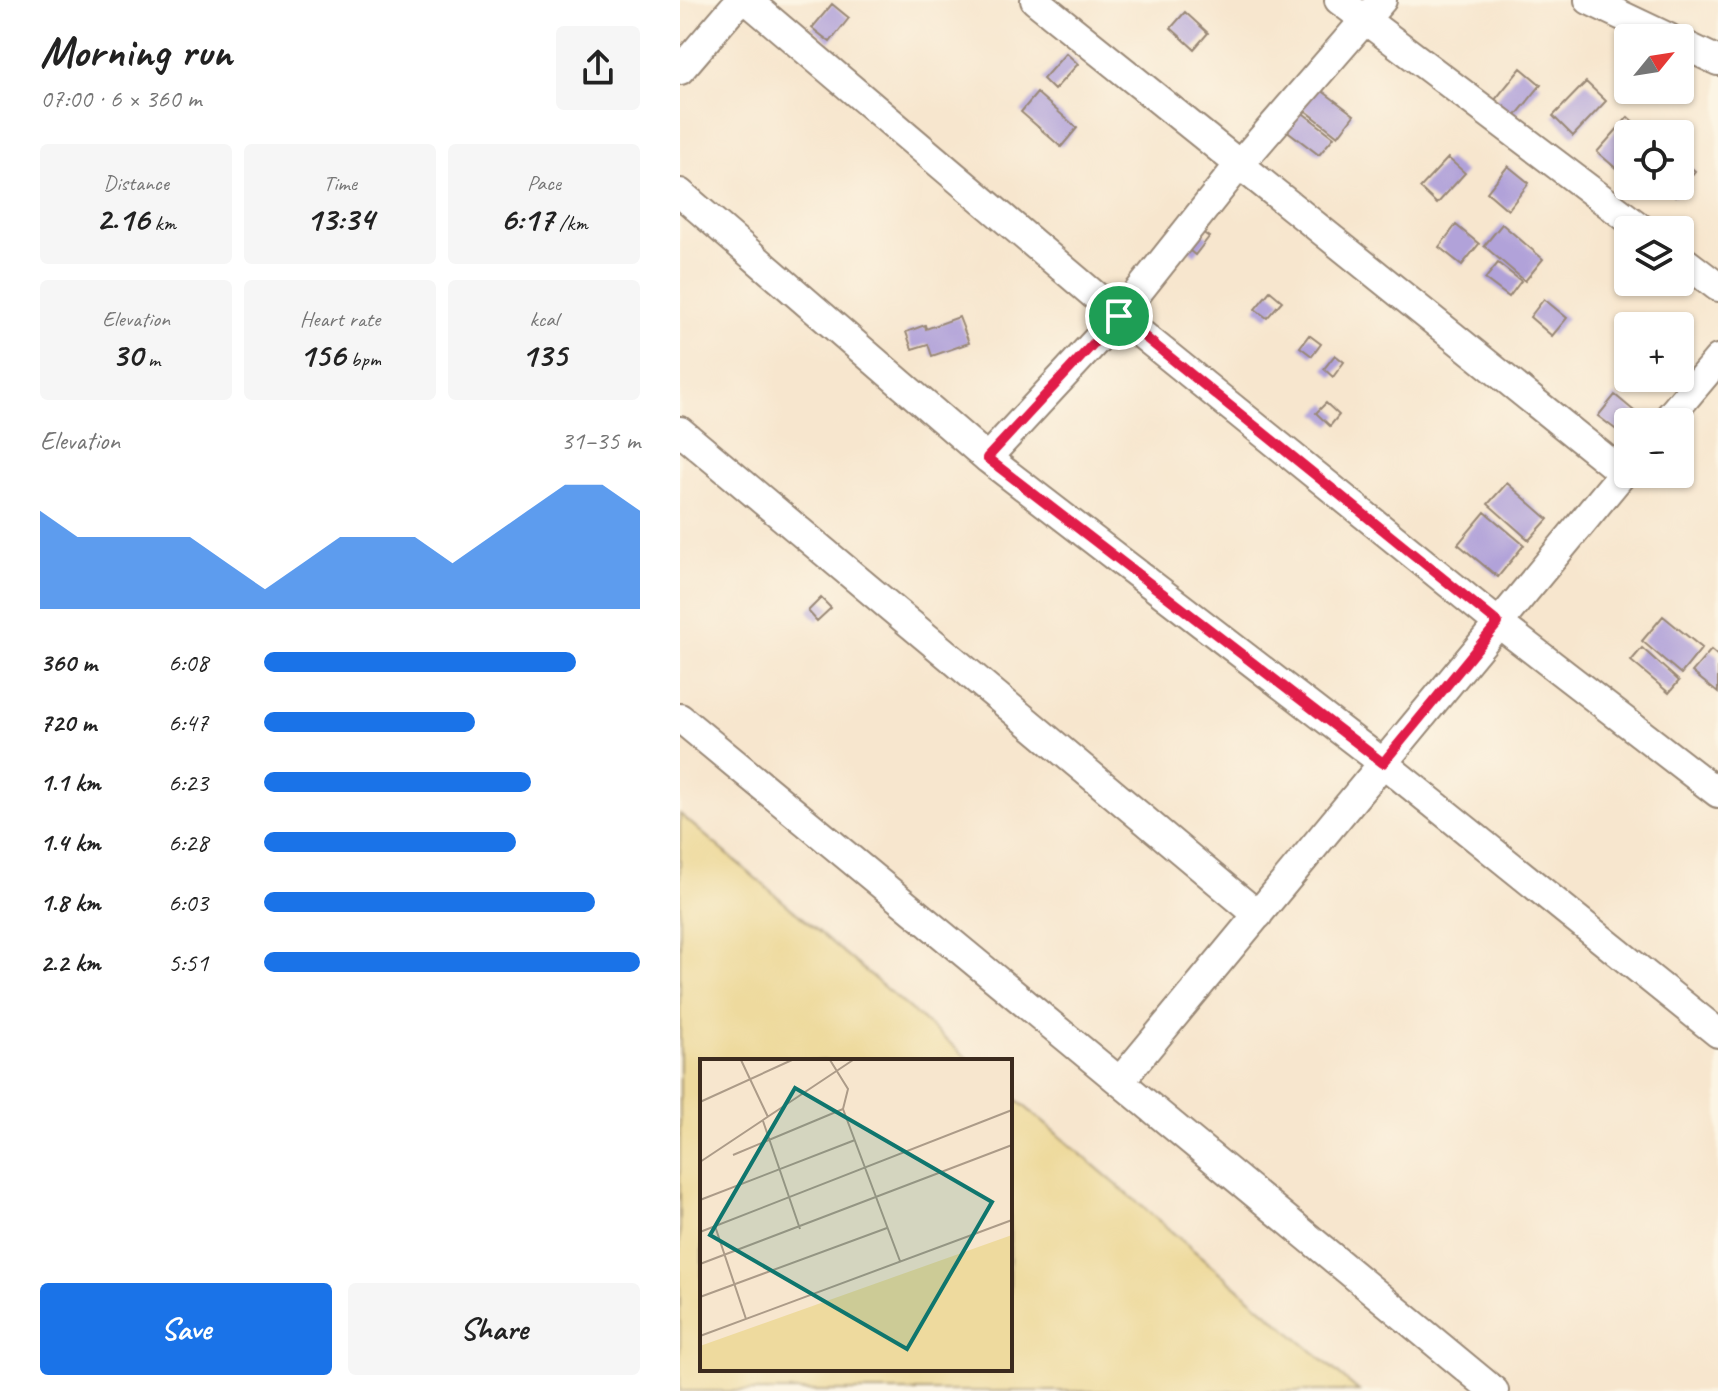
<!DOCTYPE html>
<html lang="en">
<head>
<meta charset="utf-8">
<style>
	body { margin:0; font-family:Caveat,sans-serif; background:#f6f6f6; color:#222; height:100vh; display:flex; flex-direction:column; font-size:30px; white-space:nowrap }
	* { box-sizing:border-box; margin:0 }
	p { font-size:26px; color:#767676 }
	.icon { flex:none; width:44px; height:44px; fill:none; stroke:currentColor; stroke-width:2; stroke-linecap:round; stroke-linejoin:round }
	.map { position:relative; flex:1; overflow:hidden }
	.sheet { display:flex; flex-direction:column; background:#fff; width:680px }
	.sheet>* { flex:none }
	.needle { width:52px; rotate:60deg }
	.buttons { position:absolute; left:934px; top:24px; display:grid; gap:16px }
	.buttons a { display:grid; place-items:center; width:80px; height:80px; border-radius:8px; background:#fff; box-shadow:0 2px 6px #0004; font-size:40px }
	.pin { position:absolute; display:grid; place-items:center; width:68px; height:68px; color:#fff; margin:-34px; border:4px solid #fff; border-radius:50%; box-shadow:0 2px 8px #0007 }
	.round { display:grid; place-items:center; flex:none; width:84px; height:84px; border-radius:8px; background:#f6f6f6 }
	.overview { display:flex; align-items:center; justify-content:space-between; height:136px; padding:0 40px }
	h1 { font-size:44px; font-weight:800; line-height:60px }
	.figures { display:grid; grid-template-columns:repeat(3,1fr); gap:12px; height:136px; padding:8px 40px }
	.figures div { display:grid; align-content:center; border-radius:8px; background:#f6f6f6; text-align:center }
	.figures b { font-size:34px; font-weight:800 }
	.figures small { font-size:22px; font-weight:400 }
	.figures p { font-size:22px }
	.chart { height:224px; padding:16px 40px }
	.chart p { display:flex; justify-content:space-between }
	.chart svg { width:100%; height:144px; margin-top:8px; fill:#1a73e8; opacity:.7 }
	.cta { display:flex; gap:16px; margin-top:auto; padding:16px 40px }
	.cta a { flex:1; height:92px; border-radius:8px; background:#1a73e8; color:#fff; font-size:32px; font-weight:800; line-height:92px; text-align:center }
	.cta a+a { background:#f6f6f6; color:#222 }
	ul { padding:0 40px; list-style:none; font-size:26px }
	li { display:grid; grid-template-columns:128px 96px 1fr; align-items:center; height:60px }
	li i { height:20px; border-radius:10px; background:#1a73e8 }
	main { display:flex; flex:1; min-height:0 }
	.map>svg:first-child { display:block }
</style>
</head>
<body>
<main>
<section class="sheet">
<div class="overview"><div><h1>Morning run</h1><p>07:00 · 6 × 360 m</p></div><a class="round"><svg class="icon" aria-label="share" viewBox="0 0 24 24"><path d="M12 15V3M7 8l5-5 5 5M5 13v7h14v-7"/></svg></a></div>
<div class="figures">
<div><p>Distance</p><b>2.16<small> km</small></b></div>
<div><p>Time</p><b>13:34</b></div>
<div><p>Pace</p><b>6:17<small> /km</small></b></div>
</div>
<div class="figures">
<div><p>Elevation</p><b>30<small> m</small></b></div>
<div><p>Heart rate</p><b>156<small> bpm</small></b></div>
<div><p>kcal</p><b>135</b></div>
</div>
<div class="chart"><p><span>Elevation</span>31–35 m</p>
<svg viewBox="0 0 160 44" preserveAspectRatio="none"><path d="M0 44V14L10 22L20 22L30 22L40 22L50 30L60 38L70 30L80 22L90 22L100 22L110 30L120 22L130 14L140 6L150 6L160 14V44z"/></svg>
</div>
<ul>
<li><b>360 m</b>6:08<i style="width:83%"></i></li>
<li><b>720 m</b>6:47<i style="width:56%"></i></li>
<li><b>1.1 km</b>6:23<i style="width:71%"></i></li>
<li><b>1.4 km</b>6:28<i style="width:67%"></i></li>
<li><b>1.8 km</b>6:03<i style="width:88%"></i></li>
<li><b>2.2 km</b>5:51<i style="width:100%"></i></li>
</ul>
<div class="cta"><a>Save</a><a>Share</a></div>
</section>
<div class="map">
<svg width="1038" height="1391" viewBox="0 0 1038 1391">
	<rect width="100%" height="100%" fill="#fcf5e5"/>
	<filter id="ink" filterUnits="userSpaceOnUse"><feTurbulence type="fractalNoise" baseFrequency=".0125" numOctaves="2"/><feDisplacementMap in="SourceGraphic" scale="16" xChannelSelector="R" yChannelSelector="G"/><feConvolveMatrix kernelMatrix="1 2 1 2 8 2 1 2 1" color-interpolation-filters="sRGB"/></filter>
	<filter id="wash" filterUnits="userSpaceOnUse"><feTurbulence type="fractalNoise" baseFrequency=".006" numOctaves="4" result="noise"/><feDisplacementMap in="SourceGraphic" scale="32" xChannelSelector="R" yChannelSelector="G"/><feGaussianBlur stdDeviation="1.8" result="paint"/><feColorMatrix in="noise" values="0 0 0 0 0 0 0 0 0 0 0 0 0 0 0 0 0 1.4 0 .05"/><feComposite in="paint" operator="in"/></filter>
	<g filter="url(#wash)">
		<rect width="100%" height="100%" fill="#f7e6ce"/>
		<path fill="#eeda9e" stroke="#94825e" stroke-width="2" d="M0,814L291,1061H22V1369H330V1094L679,1391H0Z"/>
		<g id="blocks">
			<path fill="#b1a2d9" d="M152,4L169,18L150,42L132,28Z
				M505,12L528,33L514,49L491,28Z
				M386,53L398,64L374,90L363,79Z
				M841,68L861,85L829,124L809,107Z
				M906,82L926,101L893,136L873,116Z
				M637,87L674,115L658,136L621,107Z
				M357,93L397,128L381,147L341,112Z
				M620,111L654,137L639,155L605,129Z
				M948,117L967,134H948V159L938,170L917,152Z
				M768,158L785,173L757,204L740,188Z
				M1000,159L1015,171L995,196L983,186H1000Z
				M828,166L849,183L828,210L807,192Z
				M822,224L863,259L845,281L804,246Z
				M776,225L799,244L782,265L759,247Z
				M518,229L529,237L515,255L504,246Z
				M818,263L841,281L829,297L805,279Z
				M590,291L602,301L587,318L575,309Z
				M864,299L887,318L872,336L850,317Z
				M279,317L289,343L252,356L248,344L232,349L226,332L245,325L246,329Z
				M629,335L641,344L632,356L620,347Z
				M655,355L664,362L653,377L644,369Z
				M935,395L959,415L953,422H948V429L943,435L918,416Z
				M646,403L659,415L650,426L636,413Z
				M827,483L868,519L849,540L808,504Z
				M805,512L844,545L818,577L778,544Z
				M141,598L151,608L137,621L128,611Z
				M983,616L1022,648L1001,674L962,641Z
				M962,648L999,681L989,693L951,661Z
				M1031,650L1038,656V693L1012,672Z"/>
		</g>
	</g>
	<g filter="url(#ink)">
		<use href="#blocks" fill-opacity="0" stroke="#998876" stroke-width="2"/>
		<g fill="none" stroke-linecap="round" stroke-linejoin="round">
			<g stroke="#998876" stroke-width="32">
				<path id="minor" d="M67,0L439,316L818,623L1038,793
					M355,0L943,473
					M659,0L963,230
					M909,0L989,38
					M1000,43L1038,61
					M0,70L60,0
					M0,193L307,458L703,763L1038,1033
					M1000,258L1038,287
					M985,422L1038,359
					M0,431L578,915
					M307,458L439,316L559,165L702,0
					M0,718L814,1391
					M440,1081L948,467"/>
			</g>
			<use href="#minor" stroke="#fff" stroke-width="28"/>
		</g>
	</g>
	<g fill="none" stroke-linecap="round" stroke-linejoin="round" filter="url(#ink)">
		<g stroke="#fff" stroke-width="16">
			<path id="route" d="M439,316L818,623L703,763L307,458Z"/>
		</g>
		<use href="#route" stroke="#e11d48" stroke-width="10"/>
	</g>
	<g transform="translate(20 1059)">
		<rect width="312" height="312" fill="#f7e6ce"/>
		<path d="M312,176V311H0V287Z" fill="#eeda9e"/>
		<path fill="none" stroke="#ac9b88" stroke-width="2" d="M41,1L68,58M130,1L148,30L143,50L200,202M0,43L92,1M63,62L100,170M33,96L143,50M0,103L153,1M0,141L155,81M15,167L46,260M0,173L312,51M0,205L312,86M0,238L187,169M0,277L312,161"/>
		<path fill="#0f766e" fill-opacity="0.15" stroke="#0f766e" stroke-width="4" d="M95,29L292,143L207,290L10,176Z"/>
		<rect width="312" height="312" fill="none" stroke="#3b2a1e" stroke-width="4"/>
	</g>
</svg>
<div class="buttons">
<a><svg class="needle" viewBox="-14 -14 28 28"><path d="M0-13l5 13h-10z" fill="#e53935"/><path d="M0 13l5-13h-10z" fill="#767676"/></svg></a>
<a><svg class="icon" aria-label="locate" viewBox="0 0 24 24"><circle cx="12" cy="12" r="6"/><path d="M12 2v4M12 18v4M2 12h4M18 12h4"/></svg></a>
<a><svg class="icon" aria-label="layers" viewBox="0 0 24 24"><path d="M12 4l9 5-9 5-9-5zM3 14l9 5 9-5"/></svg></a>
<a>+</a>
<a>−</a>
</div>
<div class="pin" style="left:439px;top:316px;background:#1e9e55"><svg class="icon" aria-label="arrive" viewBox="0 0 24 24"><path d="M6 21V4h12l-3 4 3 4H6"/></svg></div>
</div>
</main>
</body>
</html>
